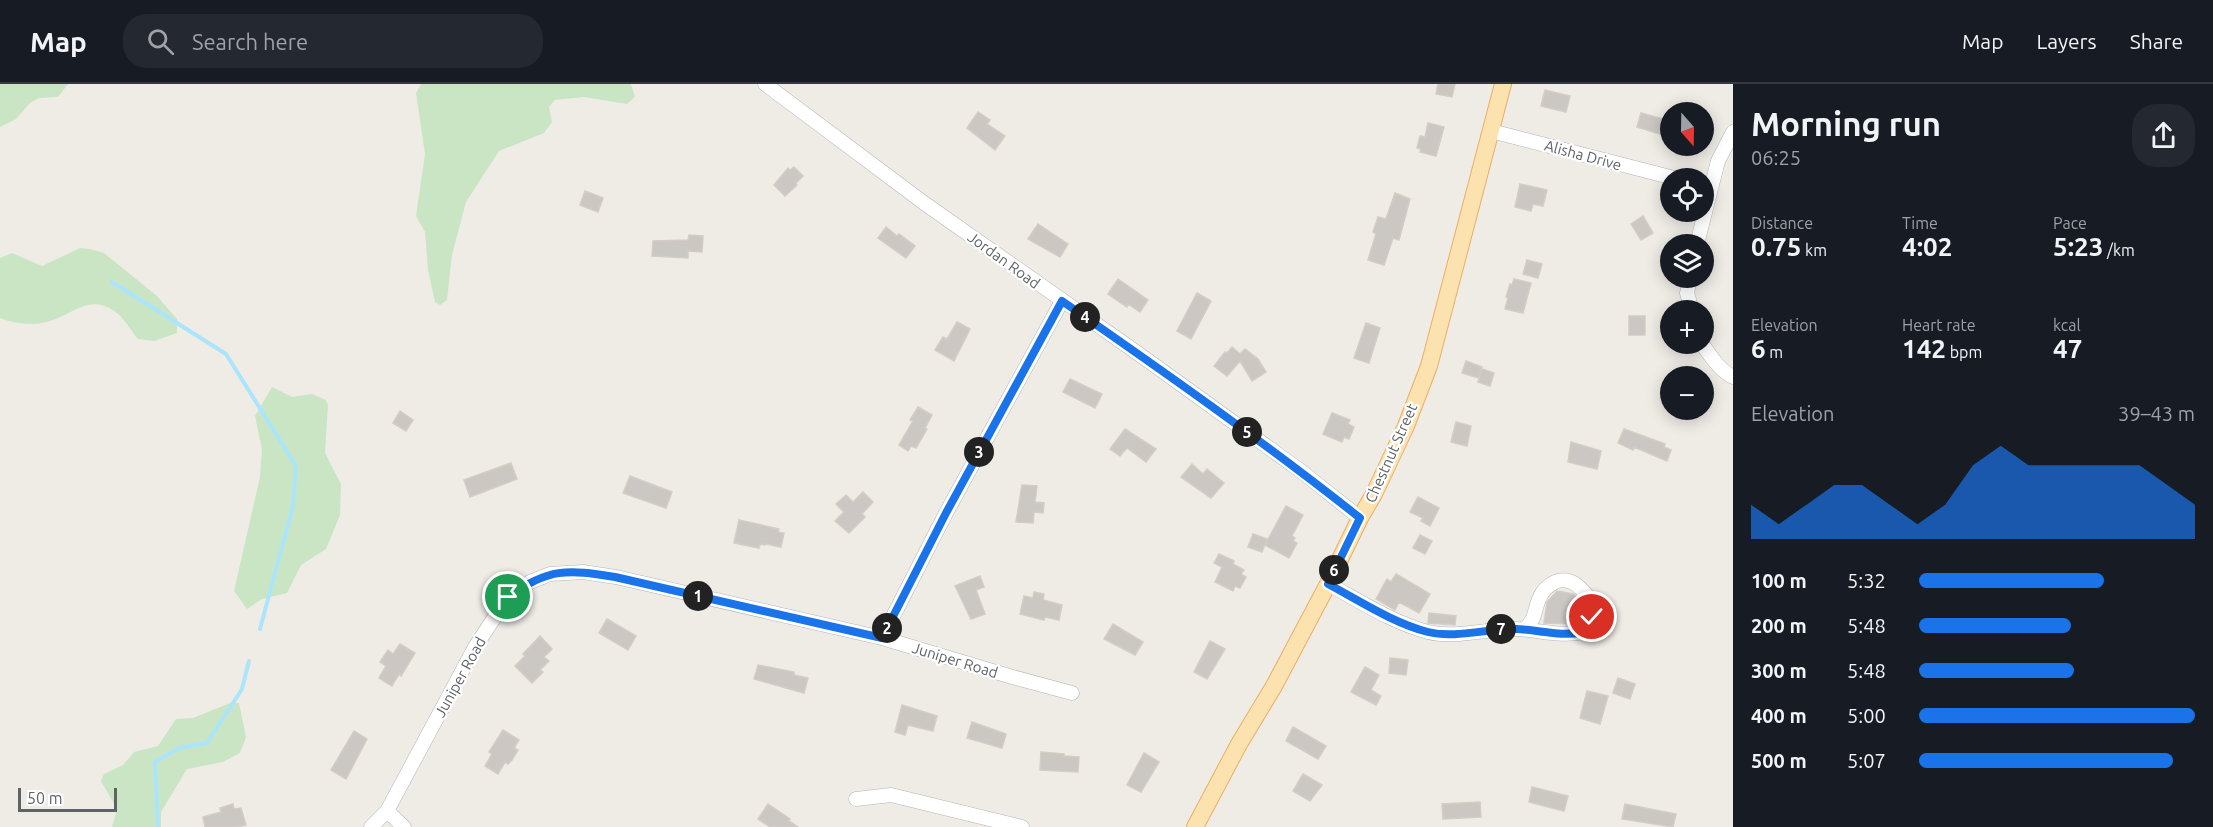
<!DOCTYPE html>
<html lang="en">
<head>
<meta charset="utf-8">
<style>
	body { margin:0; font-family:Ubuntu,sans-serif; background:#242831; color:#f1f3f6; height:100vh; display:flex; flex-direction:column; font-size:22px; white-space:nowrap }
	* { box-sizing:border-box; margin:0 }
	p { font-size:20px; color:#9ea1a6 }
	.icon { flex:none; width:33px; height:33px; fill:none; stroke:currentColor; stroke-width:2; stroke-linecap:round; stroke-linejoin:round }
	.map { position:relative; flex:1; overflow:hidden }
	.side { display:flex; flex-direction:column; background:#171b24; width:480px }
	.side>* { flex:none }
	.needle { width:39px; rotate:160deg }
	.buttons { position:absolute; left:1660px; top:18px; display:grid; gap:12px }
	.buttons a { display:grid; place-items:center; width:54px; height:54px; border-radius:50%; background:#171b24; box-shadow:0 3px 15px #0003; font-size:30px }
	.scale { position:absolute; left:18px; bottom:15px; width:99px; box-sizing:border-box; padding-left:6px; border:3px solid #5e6366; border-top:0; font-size:16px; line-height:21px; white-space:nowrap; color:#5e6366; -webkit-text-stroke:4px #fff; paint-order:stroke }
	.pin { position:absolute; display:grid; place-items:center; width:51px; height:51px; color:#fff; margin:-26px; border:3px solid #fff; border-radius:50%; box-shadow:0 2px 6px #0007 }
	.km { position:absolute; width:30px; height:30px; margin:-15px; border-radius:50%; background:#222; color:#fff; font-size:16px; line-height:30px; text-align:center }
	.round { display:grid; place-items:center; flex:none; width:63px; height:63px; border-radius:24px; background:#242831 }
	.overview { display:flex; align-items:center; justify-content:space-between; height:102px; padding:0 18px }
	h1 { font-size:33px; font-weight:700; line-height:45px }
	.stats { display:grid; grid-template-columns:repeat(3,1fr); gap:9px; height:102px; padding:6px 18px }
	.stats div { display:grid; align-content:center }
	.stats b { font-size:26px; font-weight:700 }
	.stats small { font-size:16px; font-weight:400 }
	.stats p { font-size:16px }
	.chart { height:168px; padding:12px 18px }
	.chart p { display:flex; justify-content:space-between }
	.chart svg { width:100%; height:108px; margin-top:6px; fill:#1a73e8; opacity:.7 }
	ul { padding:0 18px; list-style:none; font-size:20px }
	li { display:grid; grid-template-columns:96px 72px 1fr; align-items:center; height:45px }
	li i { height:15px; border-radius:8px; background:#1a73e8 }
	header { display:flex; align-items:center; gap:36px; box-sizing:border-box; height:84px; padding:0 30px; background:#171b24; border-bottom:2px solid #363941 }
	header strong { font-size:28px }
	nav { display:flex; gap:33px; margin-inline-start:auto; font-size:21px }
	.search { width:420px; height:54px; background:#242831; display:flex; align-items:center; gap:15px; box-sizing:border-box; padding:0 21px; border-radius:24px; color:#9ea1a6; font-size:22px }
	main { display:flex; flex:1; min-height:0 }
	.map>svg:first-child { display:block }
</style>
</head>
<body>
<header>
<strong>Map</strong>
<div class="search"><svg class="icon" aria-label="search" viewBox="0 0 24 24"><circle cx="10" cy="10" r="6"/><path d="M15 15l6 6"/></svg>Search here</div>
<nav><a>Map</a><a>Layers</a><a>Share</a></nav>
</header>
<main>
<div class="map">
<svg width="1733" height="743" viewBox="0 0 1733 743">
	<rect width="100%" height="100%" fill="#efece6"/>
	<path fill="#cae5c4" d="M0,0H68L58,13L39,14L30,19L16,35L0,43Z
		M421,0H631L635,13L627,20L584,13L555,16L549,23L552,38L544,49L499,67L466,118L452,171L447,216L440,221L435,218L428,186L425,148L416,132L425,70L416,9Z
		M80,164L90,165L104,169L157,212L177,235V249L154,257L138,255C131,247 124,233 114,227C88,210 74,230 50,237C34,242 15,240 0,234V174L12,169L42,182Z
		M272,303L292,313L312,310L326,316L328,321L325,369L341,400L340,431L326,465L301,481L287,509L262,515L247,525L234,507L260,393L262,366L255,332Z
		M230,619H239L246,653L240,669L223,678L187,685L161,728V743H112L117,725L101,697L104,690L123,681L134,668L158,662L176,635L193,634Z"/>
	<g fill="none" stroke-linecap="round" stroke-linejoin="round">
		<path stroke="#abe5fb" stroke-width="4" d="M112,198L226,270L296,382L293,422L260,545
			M158,743L155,678L179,664L207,659L242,605L249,577"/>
	</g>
	<path fill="#cbc7c3" stroke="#d4ccc5" stroke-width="1.5" d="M1438,0H1455L1452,13L1436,10Z
		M1545,6L1570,12L1566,28L1541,22Z
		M978,28L990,36L987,40L1005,52L995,66L967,44Z
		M1641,29L1671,37L1667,52L1637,43Z
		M1428,39L1444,43L1436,72L1420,68L1421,65L1417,64L1420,52L1425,53Z
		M794,83L803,92L796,99L797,101L785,112L774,101L788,84L790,86Z
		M1520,100L1547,106L1543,122L1533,120L1531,127L1515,123Z
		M585,107L603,114L598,128L580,121Z
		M1395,109L1410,115L1399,156L1393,154L1384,181L1368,176L1376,150L1373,148L1378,133L1386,135Z
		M1643,132L1653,149L1641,156L1631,140Z
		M1038,140L1068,160L1060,173L1028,155Z
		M886,143L897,152L899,150L915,162L906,174L878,154Z
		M689,151L703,152L702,168L688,167V174L652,172L653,157L688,156Z
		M1527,176L1542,180L1538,194L1523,190Z
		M1118,195L1148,216L1140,228L1128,220L1127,223L1108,210Z
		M1514,195L1531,199L1523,229L1505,225L1508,214L1506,213L1510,200L1512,201Z
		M1197,209L1211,217L1191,255L1177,247Z
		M1629,232H1645V251H1629Z
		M957,238L970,245L954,277L935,266L943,253L947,255Z
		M1366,239L1380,244L1369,279L1354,274Z
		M1232,263L1240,270L1245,265L1258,275L1266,288L1252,297L1240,277L1227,292L1214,282L1225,268L1227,269Z
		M1466,277L1482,283L1479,294L1462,289Z
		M1482,285L1494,289L1490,302L1478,298Z
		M1070,295L1102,310L1095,324L1063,308Z
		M918,323L932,331L925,344L927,345L916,364L911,362L908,367L899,361L913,337L910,336Z
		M400,327L413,336L406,347L393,339Z
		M1332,329L1350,336L1348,340L1354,343L1349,355L1344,353L1342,358L1323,350Z
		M1456,338L1471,342L1467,362L1451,358Z
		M1125,345L1156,365L1146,378L1127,364L1120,372L1110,365Z
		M1624,345L1665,360L1664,363L1671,366L1667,377L1634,363L1633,366L1618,359Z
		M1571,358L1601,367L1597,385L1568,378Z
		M511,379L517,395L470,413L464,396Z
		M1192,380L1203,390L1207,385L1224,399L1211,414L1181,393Z
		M630,392L672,408L666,424L623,409Z
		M1022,401L1037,402L1035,418L1044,419L1043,429L1034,428L1033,439L1016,438Z
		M863,408L873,418L862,430L865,433L849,449L835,437L844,428L836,420L846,411L853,418Z
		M1418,413L1439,424L1430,442L1421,437L1423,434L1410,428Z
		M1286,422L1303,431L1292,452L1295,454L1293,457L1297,459L1289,474L1265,461Z
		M739,436L779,445L778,448L784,449L781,463L766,460L765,461L760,460L759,464L734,459Z
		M1253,450L1267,455L1262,468L1248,463Z
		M1420,451L1432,457L1425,470L1413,464Z
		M1219,470L1234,477L1233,480L1244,486L1241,490L1246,493L1240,504L1235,502L1233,507L1215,498L1222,483L1214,479Z
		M1396,490L1430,510L1419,529L1399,518L1395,526L1376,515L1387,495L1391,498Z
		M980,492L984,503L976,506L985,530L971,535L955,502Z
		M1557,507L1573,510L1576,513L1572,540L1544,539L1547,518Z
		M1034,508L1044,510L1043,516L1062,521L1059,536L1045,533L1044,536L1020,530L1024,512L1033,514Z
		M1429,529L1456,532L1455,541L1428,539Z
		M607,535L636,552L628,566L599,549Z
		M1113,540L1143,558L1135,571L1104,555Z
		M540,552L552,565L544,573L549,577L540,586L543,588L532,599L515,582L525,572L523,570Z
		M1210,557L1225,565L1207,595L1194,588Z
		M400,560L415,569L401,592L399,590L392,602L379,594L386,582L380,578L388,566L393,570Z
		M1390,574L1408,576L1406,591L1389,589Z
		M758,581L794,588V591L808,594L804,609L754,595Z
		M1365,583L1379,591L1371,606L1381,612L1376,621L1351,608Z
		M1618,594L1635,600L1630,615L1613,609Z
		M1587,607L1608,612L1600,640L1580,634Z
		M902,621L937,632L933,647L908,641L905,651L895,648Z
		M972,638L1006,650L1002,664L967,654Z
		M1293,643L1326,662L1318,675L1286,657Z
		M503,646L519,656L514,664L518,666L512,676L508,680L505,678L498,690L485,682L492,670L489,668Z
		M354,647L367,655L346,695L331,686Z
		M1041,668L1064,670V672L1079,673L1078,688L1040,686Z
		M1144,669L1159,678L1141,708L1127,701Z
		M1303,690L1322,701L1310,717L1293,707Z
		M1532,703L1568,712L1564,727L1529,718Z
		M1480,718L1481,733L1443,735L1442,720Z
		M233,720L234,725L241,724L246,741L238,743H205L203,733L221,728L220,724Z
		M768,720L790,735L788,736L798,743H770L758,735Z
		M1625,720L1676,730L1673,743L1622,735Z"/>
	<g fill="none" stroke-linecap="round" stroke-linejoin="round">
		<g stroke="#b1b5b8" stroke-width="15">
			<path id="minor" d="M765,0L924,119L1136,268L1301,387L1360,434
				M1491,47L1674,94
				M1697,160L1718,77L1733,48
				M1690,194L1687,209L1692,226
				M1702,260C1710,271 1720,287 1733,293
				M1328,500C1360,517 1393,539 1428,548C1456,555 1488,544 1516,545C1541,546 1559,553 1585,548L1592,533L1593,519C1583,506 1572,491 1555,498C1547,502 1542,507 1539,515C1533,530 1537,532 1525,545
				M882,554L946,429L1062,217
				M856,715L891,711L1022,743
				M387,727L404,743
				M371,743L387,727L475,563L508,513L530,498L550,490L583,488L616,493L882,554L1009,592L1072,609"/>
		</g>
		<g stroke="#ebae64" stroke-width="18">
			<path id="major" d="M1195,743L1239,660L1274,602L1328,500L1360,434L1374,410L1406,342L1429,282L1503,0"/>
		</g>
		<use href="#minor" stroke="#fff" stroke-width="14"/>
		<use href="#major" stroke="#fbe2af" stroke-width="16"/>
	</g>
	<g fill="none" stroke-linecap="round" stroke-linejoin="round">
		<g stroke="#fff" stroke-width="12">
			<path id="route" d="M508,513C548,484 567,485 615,493L882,554L946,429L1062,217C1163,287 1264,358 1360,434L1328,500C1360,517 1393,539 1428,548C1456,555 1488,544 1516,545C1541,546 1559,553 1584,548L1592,533"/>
		</g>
		<use href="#route" stroke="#1a73e8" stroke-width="8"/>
	</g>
	<g text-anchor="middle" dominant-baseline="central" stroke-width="4.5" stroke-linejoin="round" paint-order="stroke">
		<g font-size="15" fill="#5e6366" stroke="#fff">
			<text transform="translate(1583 71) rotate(15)">Alisha Drive</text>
			<text transform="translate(1004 176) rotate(36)">Jordan Road</text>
			<text transform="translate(1391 369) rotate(-66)">Chestnut Street</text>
			<text transform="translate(955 576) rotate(17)">Juniper Road</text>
			<text transform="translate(460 593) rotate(-61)">Juniper Road</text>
		</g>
	</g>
</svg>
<div class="buttons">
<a><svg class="needle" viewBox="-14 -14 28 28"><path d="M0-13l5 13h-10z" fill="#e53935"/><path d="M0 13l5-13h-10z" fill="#9ea1a6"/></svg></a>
<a><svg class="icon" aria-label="locate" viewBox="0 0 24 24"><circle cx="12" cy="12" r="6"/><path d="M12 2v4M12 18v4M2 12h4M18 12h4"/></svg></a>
<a><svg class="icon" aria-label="layers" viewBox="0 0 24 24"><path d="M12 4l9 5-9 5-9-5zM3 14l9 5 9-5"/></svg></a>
<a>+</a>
<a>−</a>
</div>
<div class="scale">50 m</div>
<div class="pin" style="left:508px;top:513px;background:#1e9e55"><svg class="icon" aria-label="arrive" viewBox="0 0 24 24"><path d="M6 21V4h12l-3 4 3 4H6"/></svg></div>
<div class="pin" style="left:1592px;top:533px;background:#d93025"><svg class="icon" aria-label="check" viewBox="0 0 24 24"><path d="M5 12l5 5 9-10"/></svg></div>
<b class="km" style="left:698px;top:512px">1</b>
<b class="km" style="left:887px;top:544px">2</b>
<b class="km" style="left:979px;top:368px">3</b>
<b class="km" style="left:1085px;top:233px">4</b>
<b class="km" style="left:1247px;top:348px">5</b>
<b class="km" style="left:1334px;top:486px">6</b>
<b class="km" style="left:1501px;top:545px">7</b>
</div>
<section class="side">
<div class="overview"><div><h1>Morning run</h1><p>06:25</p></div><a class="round"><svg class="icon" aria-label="share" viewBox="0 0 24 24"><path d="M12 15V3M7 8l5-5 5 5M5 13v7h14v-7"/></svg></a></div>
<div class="stats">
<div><p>Distance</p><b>0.75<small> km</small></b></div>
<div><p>Time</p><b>4:02</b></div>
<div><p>Pace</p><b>5:23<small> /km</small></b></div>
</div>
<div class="stats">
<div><p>Elevation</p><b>6<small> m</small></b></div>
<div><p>Heart rate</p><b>142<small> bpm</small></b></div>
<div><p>kcal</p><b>47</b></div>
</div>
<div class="chart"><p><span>Elevation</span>39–43 m</p>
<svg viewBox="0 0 160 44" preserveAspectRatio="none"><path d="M0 44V30L10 38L20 30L30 22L40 22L50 30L60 38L70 30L80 14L90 6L100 14L110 14L120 14L130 14L140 14L150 22L160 30V44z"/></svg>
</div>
<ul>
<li><b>100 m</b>5:32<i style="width:67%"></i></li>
<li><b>200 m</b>5:48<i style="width:55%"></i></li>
<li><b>300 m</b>5:48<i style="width:56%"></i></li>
<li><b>400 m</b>5:00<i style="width:100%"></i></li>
<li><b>500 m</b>5:07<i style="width:92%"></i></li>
</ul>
</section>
</main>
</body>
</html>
